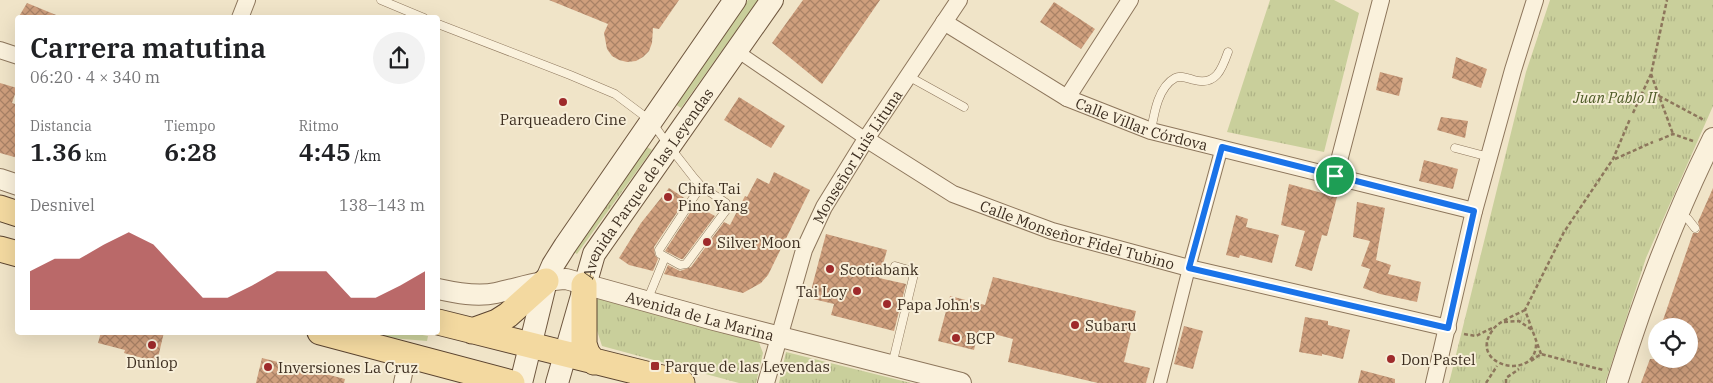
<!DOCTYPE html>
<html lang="es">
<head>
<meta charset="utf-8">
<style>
	body { margin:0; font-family:"IBM Plex Serif",serif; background:#f2f2f2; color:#202124; height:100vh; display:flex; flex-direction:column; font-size:19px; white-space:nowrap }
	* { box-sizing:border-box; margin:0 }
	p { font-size:16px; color:#757577 }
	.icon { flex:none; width:28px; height:28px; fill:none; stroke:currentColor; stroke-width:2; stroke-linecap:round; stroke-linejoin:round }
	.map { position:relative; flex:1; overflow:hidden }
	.side { position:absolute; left:15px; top:15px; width:425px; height:320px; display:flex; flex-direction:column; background:#fff; border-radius:5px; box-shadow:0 5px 20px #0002 }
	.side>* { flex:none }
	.fabs { position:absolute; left:1648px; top:318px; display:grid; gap:10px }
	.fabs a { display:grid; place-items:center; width:50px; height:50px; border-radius:50%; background:#fff; box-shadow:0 5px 20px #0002; font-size:25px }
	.pin { position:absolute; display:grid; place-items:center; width:42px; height:42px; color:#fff; margin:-21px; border:2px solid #fff; border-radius:50%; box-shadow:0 1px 5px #0007 }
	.round { display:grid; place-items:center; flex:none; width:52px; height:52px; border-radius:26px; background:#f2f2f2 }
	.overview { display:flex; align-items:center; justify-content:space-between; height:85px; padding:0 15px }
	h1 { font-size:28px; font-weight:600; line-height:38px }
	.metrics { display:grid; grid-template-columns:repeat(3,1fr); gap:8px; height:85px; padding:5px 15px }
	.metrics div { display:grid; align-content:center }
	.metrics b { font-size:25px; font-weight:600 }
	.metrics small { font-size:14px; font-weight:400 }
	.metrics p { font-size:14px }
	.chart { height:140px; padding:10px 15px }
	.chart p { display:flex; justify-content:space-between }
	.chart svg { width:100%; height:90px; margin-top:5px; fill:#9e2a2b; opacity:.7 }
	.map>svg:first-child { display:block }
</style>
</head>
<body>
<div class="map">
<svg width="1713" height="383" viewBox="0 0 1713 383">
	<defs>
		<pattern id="park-tufts" width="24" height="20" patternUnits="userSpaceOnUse" patternTransform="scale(1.25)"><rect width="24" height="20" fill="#c9cf9b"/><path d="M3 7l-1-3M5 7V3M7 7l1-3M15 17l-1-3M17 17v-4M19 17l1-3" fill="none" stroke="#aeb285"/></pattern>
		<pattern id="building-cross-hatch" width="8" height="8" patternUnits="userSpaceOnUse" patternTransform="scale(1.25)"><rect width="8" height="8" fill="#cf9f7d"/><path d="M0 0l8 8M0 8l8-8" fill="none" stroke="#a98266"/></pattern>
	</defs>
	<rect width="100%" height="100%" fill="#f0e4c8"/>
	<path fill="#c9cf9b" d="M748,0H758L681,108L675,104Z
		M369,333H412L428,336L427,341L391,338Z"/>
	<path fill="url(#park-tufts)" d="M1270,0H1334L1359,13L1324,152L1227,132Z
		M1550,0H1713V106L1646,258L1605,383H1449L1526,72Z
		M642,144L652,150L577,254L568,247Z
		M598,298L758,340L763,353L756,383H739L602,346L591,312Z
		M786,352L911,383H779Z"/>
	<path fill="url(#building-cross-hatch)" d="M549,0H679L659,29L653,28L652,43L649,51L643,57L636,61L627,62L619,60L612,56L607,49L604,33L608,24Z
		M803,0H880L822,84L772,43Z
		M1054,2L1095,29L1081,49L1040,22Z
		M27,3L61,17V18H18Z
		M1456,57L1487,69L1481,88L1452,78Z
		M1380,72L1403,78L1399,96L1376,90Z
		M0,83L17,88L12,103L18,105V158L0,153Z
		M739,97L785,126L771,148L724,120Z
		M1441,117L1468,121L1465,138L1437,130Z
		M1424,160L1458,169L1453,189L1419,181Z
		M774,172L810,190L768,275L761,283L743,293L664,274L668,265L680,271L691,267L724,222L730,225L745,196L747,197L757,178L769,184Z
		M1289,184L1337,197L1327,236L1322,235L1312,271L1295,266L1305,231L1281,225Z
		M669,188L686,199L654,247L655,255L658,259L653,271L629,265L619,258L641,223Z
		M1713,188V383H1641L1650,359H1689V326H1661L1693,233H1698L1700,230L1698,222Z
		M1357,202L1385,208L1376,260L1391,265L1388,274L1421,282L1417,302L1380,294L1363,288L1370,269L1361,266L1370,241L1353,237Z
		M695,205L715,216L683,259H681L665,251Z
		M1236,215L1248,219L1246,227L1279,235L1272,263L1240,255L1239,258L1226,255Z
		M826,234L887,250L879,278L906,284L894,331L831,315L834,304L809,298Z
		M993,277L1136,311L1124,362L1150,368L1146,383H1098L1008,362L1013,339L979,330L974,350L938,341L950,296L985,305Z
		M1305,317L1328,321V325L1350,330L1343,359L1322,354V356L1299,352Z
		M1184,326L1203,331L1193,369L1174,364Z
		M101,332H164L157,362L124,353L125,350L98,343Z
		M262,358L345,379L344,383H256Z
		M1361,370L1395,379V383H1358Z"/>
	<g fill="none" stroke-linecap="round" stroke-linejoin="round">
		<g stroke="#8d765c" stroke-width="9">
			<path id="service" d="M381,0L424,18
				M438,24L570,75L615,94L651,121L669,146L694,178L701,186L726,203L727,209L686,264L680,265L660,254L659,250L701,186
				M908,76L964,107
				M1151,131C1154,114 1158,87 1175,78C1181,75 1187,78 1194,80C1216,86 1222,69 1228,52
				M1455,148L1489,157
				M1680,214L1688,219L1695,228
				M647,301L665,257
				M892,365L914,274L912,271L895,266"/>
		</g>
		<g stroke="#8d765c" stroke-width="14">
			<path id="pedestrian" d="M737,51L866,139
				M1160,383L1189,268L1222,147"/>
		</g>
		<g stroke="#8d765c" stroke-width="18">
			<g id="minor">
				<path d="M240,18L247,0"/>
				<path id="s1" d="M944,22L1067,98L1151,131L1474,211"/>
				<path d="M0,50L18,56"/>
				<path d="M1067,98L1130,0"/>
				<path id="s2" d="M866,139L953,194L1052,231L1189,268L1448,328"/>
				<path d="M1335,176L1381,0"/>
				<path d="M402,383L408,355"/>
				<path id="s3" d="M766,383L804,250L824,207L866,139L959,0"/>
				<path d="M1434,383L1474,211L1513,70L1535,0"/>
			</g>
		</g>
		<g stroke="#8d765c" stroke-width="22">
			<g id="tertiary">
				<path d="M0,179L18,185"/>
				<path id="s4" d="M438,289C456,293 477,297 496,293C519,288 542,280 566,279L714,320L961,383"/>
				<path d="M1617,383C1643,299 1674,217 1713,138"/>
			</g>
		</g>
		<g stroke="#6f573f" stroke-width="24">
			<g id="secondary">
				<path d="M521,383L546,281L553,265L565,246L735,0"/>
				<path id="s5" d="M557,383L594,254L772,0"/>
			</g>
		</g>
		<g stroke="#5b4430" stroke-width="27">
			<path id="primary" d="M0,208L18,214
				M0,249L18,254
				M584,285V344L587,353L594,362
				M438,322L682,383
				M472,331L497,322L508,315L546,281
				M320,332L512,383"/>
		</g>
		<path stroke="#8d765c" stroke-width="2.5" stroke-dasharray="4 2.5" stroke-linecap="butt" d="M1651,74L1673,134
			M1659,96L1704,120
			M1633,113L1651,74L1667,0
			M1659,140L1673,134L1693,141
			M1615,159L1653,142
			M1525,310C1514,316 1498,321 1492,331C1467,366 1538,383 1536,342
			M1504,322L1519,321L1532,330
			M1464,334L1476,336L1494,327
			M1541,354L1525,310L1564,232L1613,159L1630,119
			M1531,361L1541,354L1603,370
			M1486,383L1497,366
			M1506,383V378L1519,369"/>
		<use href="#service" stroke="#faf1dc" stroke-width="8"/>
		<use href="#pedestrian" stroke="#faf1dc" stroke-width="12"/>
		<use href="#minor" stroke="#faf1dc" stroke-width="16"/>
		<use href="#tertiary" stroke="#faf1dc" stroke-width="20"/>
		<use href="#secondary" stroke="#faf1dc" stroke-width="22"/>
		<use href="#primary" stroke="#f3d9a0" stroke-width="25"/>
	</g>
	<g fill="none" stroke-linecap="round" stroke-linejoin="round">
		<g stroke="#fff" stroke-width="10">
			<path id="route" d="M1222,147L1474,211L1448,328L1189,268Z"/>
		</g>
		<use href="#route" stroke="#1a73e8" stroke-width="6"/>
	</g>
	<g fill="#9e2a2b" stroke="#f7eed8" stroke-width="2">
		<circle cx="563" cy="102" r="5"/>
		<circle cx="668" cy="197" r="5"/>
		<circle cx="707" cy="242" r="5"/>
		<circle cx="830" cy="269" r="5"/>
		<circle cx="857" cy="291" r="5"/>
		<circle cx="887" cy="304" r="5"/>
		<circle cx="1075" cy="325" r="5"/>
		<circle cx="956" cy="338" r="5"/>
		<circle cx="152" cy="345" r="5"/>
		<circle cx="1391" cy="359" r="5"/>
		<rect x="650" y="361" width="10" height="10" rx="2.5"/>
		<circle cx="268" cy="367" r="5"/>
	</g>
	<g text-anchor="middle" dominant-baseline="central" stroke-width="4" stroke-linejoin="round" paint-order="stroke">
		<g font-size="15" font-style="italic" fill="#4d5a26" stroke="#f7eed8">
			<text x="1615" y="97">Juan Pablo II</text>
		</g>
		<g font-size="15" fill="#3d2e20" stroke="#f7eed8" text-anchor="start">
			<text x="563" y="119" text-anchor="middle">Parqueadero Cine</text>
			<text x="678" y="188">Chifa Tai<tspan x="678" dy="17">Pino Yang</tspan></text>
			<text x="717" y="242">Silver Moon</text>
			<text x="840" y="269">Scotiabank</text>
			<text x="847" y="291" text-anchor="end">Tai Loy</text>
			<text x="897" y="304">Papa John's</text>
			<text x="1085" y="325">Subaru</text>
			<text x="966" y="338">BCP</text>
			<text x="1401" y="359">Don Pastel</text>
			<text x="152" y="362" text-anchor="middle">Dunlop</text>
			<text x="665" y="366">Parque de las Leyendas</text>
			<text x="278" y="367">Inversiones La Cruz</text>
		</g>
		<g font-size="15" fill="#3d2e20" stroke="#f7eed8">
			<text stroke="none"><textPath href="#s1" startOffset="224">Calle Villar Córdova</textPath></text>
			<text stroke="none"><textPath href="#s3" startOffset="246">Monseñor Luis Lituna</textPath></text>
			<text stroke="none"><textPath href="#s5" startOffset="222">Avenida Parque de las Leyendas</textPath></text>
			<text stroke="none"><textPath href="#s2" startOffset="234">Calle Monseñor Fidel Tubino</textPath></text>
			<text stroke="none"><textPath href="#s4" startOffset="269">Avenida de La Marina</textPath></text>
		</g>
	</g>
</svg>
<div class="fabs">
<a><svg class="icon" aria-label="locate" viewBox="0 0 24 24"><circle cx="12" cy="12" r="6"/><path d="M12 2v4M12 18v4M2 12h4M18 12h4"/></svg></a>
</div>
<div class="pin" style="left:1335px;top:176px;background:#1e9e55"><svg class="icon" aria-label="arrive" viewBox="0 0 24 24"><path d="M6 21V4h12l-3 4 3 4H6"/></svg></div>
<section class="side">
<div class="overview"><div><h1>Carrera matutina</h1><p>06:20 · 4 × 340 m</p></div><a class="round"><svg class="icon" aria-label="share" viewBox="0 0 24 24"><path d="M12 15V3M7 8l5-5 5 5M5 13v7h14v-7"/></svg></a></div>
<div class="metrics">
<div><p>Distancia</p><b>1.36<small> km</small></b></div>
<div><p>Tiempo</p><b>6:28</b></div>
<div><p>Ritmo</p><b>4:45<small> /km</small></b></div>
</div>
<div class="chart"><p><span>Desnivel</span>138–143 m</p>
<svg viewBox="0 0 160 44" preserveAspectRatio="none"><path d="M0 44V25L10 19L20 19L30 12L40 6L50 12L60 25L70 38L80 38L90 32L100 25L110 25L120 25L130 38L140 38L150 32L160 25V44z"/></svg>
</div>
</section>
</div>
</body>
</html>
